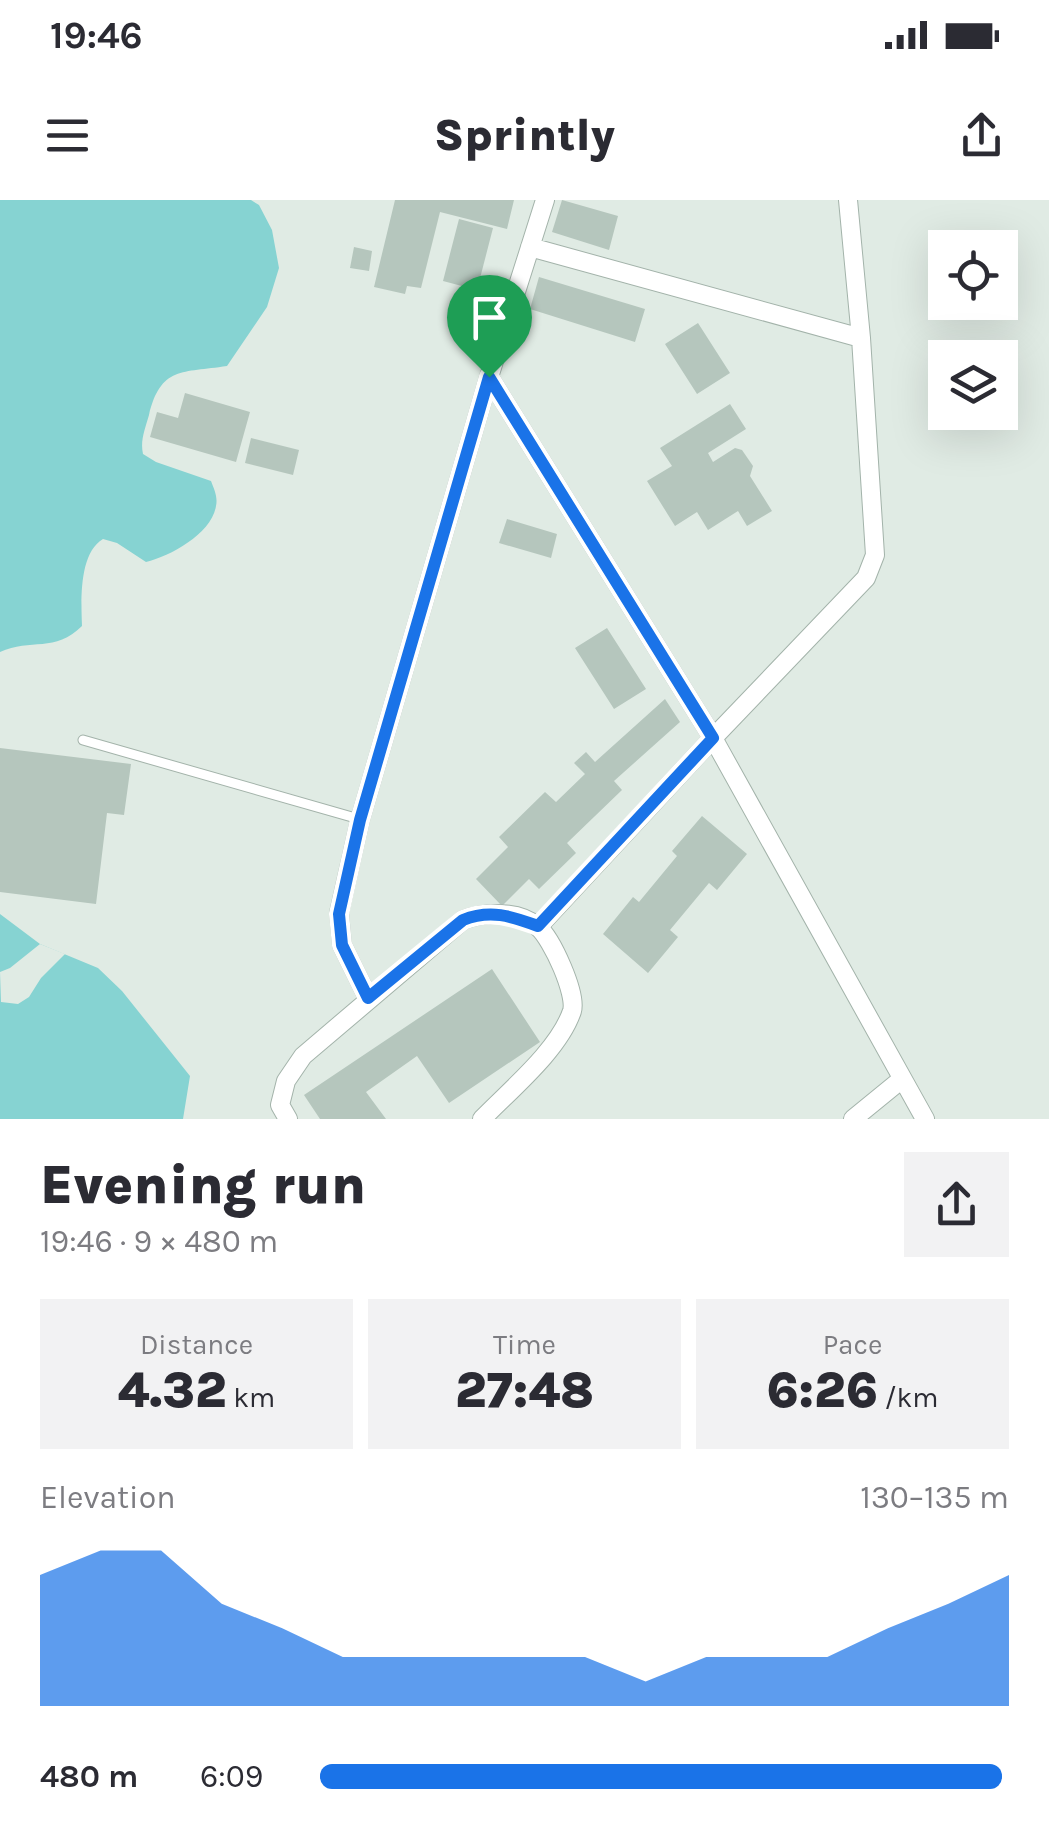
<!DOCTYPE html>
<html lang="en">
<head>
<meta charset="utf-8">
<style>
	body { margin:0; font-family:Karla,sans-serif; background:#f2f2f3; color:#2b2b33; height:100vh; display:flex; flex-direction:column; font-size:38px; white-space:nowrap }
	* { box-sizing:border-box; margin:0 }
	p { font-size:32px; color:#7c7c81 }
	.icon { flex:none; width:55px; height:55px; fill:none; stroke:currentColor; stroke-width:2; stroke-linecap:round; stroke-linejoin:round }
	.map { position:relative; height:919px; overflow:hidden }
	.side { display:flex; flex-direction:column; background:#fff; flex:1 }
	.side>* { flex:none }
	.tools { position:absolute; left:928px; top:30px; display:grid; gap:20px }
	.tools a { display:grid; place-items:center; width:90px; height:90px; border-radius:0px; background:#fff; box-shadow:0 10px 40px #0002; font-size:50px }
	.pin { position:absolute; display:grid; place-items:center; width:85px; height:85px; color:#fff; margin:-102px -42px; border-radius:50% 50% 50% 0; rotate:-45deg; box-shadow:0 0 10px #0007 }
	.pin .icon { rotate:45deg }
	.round { display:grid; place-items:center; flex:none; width:105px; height:105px; border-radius:0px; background:#f2f2f3 }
	.summary { display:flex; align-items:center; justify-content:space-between; height:170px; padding:0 40px }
	h1 { font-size:55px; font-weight:800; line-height:75px }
	.metrics { display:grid; grid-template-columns:repeat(3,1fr); gap:15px; height:170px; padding:10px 40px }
	.metrics div { display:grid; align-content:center; border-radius:0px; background:#f2f2f3; text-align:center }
	.metrics b { font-size:50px; font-weight:800 }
	.metrics small { font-size:28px; font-weight:400 }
	.metrics p { font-size:28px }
	.chart { height:280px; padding:20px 40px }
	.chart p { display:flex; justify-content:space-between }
	.chart svg { width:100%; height:180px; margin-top:10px; fill:#1a73e8; opacity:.7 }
	ul { padding:0 40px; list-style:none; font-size:32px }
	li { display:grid; grid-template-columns:160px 120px 1fr; align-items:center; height:75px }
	li i { height:25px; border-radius:12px; background:#1a73e8 }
	.status { display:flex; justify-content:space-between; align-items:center; height:70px; padding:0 50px; background:#fff; direction:ltr }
	.status svg { height:28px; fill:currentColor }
	header { display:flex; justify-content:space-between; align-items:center; height:130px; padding:0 40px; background:#fff; font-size:45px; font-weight:800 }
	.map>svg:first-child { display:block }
</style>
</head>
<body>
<div class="status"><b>19:46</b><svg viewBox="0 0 49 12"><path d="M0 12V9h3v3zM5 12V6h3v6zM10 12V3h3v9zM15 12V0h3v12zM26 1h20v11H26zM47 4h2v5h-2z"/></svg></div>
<header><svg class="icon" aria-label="menu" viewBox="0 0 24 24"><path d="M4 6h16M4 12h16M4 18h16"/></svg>Sprintly<svg class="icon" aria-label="share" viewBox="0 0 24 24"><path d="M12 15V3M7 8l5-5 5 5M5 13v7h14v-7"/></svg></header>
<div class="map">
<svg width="1049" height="919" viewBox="0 0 1049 919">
	<rect width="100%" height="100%" fill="#e0ebe4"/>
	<path fill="#86d3d2" d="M0,0H251L259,5L272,30L279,68L267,107L227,166C182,173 161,166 149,215C145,229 140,241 143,254L156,262L211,281C214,289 218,297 216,306C212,333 171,356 146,362L117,343L103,339C79,353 81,400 82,426C55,453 31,438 0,452Z
		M0,714L40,744L98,768L122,791L190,876L183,919H0Z"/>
	<path fill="#e0ebe4" d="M40,744L65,754L41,778L29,797L18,804L1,802L0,772L10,768Z"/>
	<path fill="#b5c6bd" d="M395,0H514L507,29L440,12L421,88L407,86L405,94L374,87Z
		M562,0L618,16L609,50L552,32Z
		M459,19L493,28L477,90L443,81Z
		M354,47L372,51L369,71L350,68Z
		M539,77L645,109L635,142L530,109Z
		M698,123L730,173L697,194L665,144Z
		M185,193L250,212L236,262L150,237L157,212L178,218Z
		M730,204L746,229L708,253L713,262L735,248L742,250L753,266L750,276L772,311L747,326L738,311L708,330L697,312L675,326L647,281L672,266L660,248Z
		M251,238L299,250L293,275L245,263Z
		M507,319L557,334L551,358L499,343Z
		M607,428L646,489L614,509L575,448Z
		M665,499L680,522L614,581L622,590L567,643L576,653L539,689L529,679L502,706L476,679L508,647L499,637L545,592L556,602L585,574L574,563L586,552L595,562Z
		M0,548L131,564L124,615L107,613L96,704L0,692Z
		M702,616L747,654L717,690L709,683L670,730L678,737L648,773L603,734L633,697L639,702L677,656L672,651Z
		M492,769L540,842L449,903L417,856L366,892L386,919H320L304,895Z"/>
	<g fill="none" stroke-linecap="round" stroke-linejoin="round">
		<g stroke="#a3b3aa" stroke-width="11">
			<path id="service" d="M83,540L359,619"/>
		</g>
		<g stroke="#a3b3aa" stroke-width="20">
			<path id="minor" d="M545,0L489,177L713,538L866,378L875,355L861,138L848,0
				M530,47L861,138
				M538,727L713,538L925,919
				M368,798L342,745L339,713L360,620L489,177
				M288,919L280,905L286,881L303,856L463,720C484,712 519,710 538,727C552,739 577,794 572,811C559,850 510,890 482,919
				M853,919L902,879"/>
		</g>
		<use href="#service" stroke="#fff" stroke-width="9"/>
		<use href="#minor" stroke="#fff" stroke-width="18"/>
	</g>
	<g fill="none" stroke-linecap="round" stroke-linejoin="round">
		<g stroke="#fff" stroke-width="20">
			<path id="route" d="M489,177L713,538L538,726C511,716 490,709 463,720L368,798L342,745L339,714L360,620Z"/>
		</g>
		<use href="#route" stroke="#1a73e8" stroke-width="12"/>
	</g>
</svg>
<div class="tools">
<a><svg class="icon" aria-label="locate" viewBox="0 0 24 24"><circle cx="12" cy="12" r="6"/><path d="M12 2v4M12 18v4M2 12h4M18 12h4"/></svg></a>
<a><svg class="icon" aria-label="layers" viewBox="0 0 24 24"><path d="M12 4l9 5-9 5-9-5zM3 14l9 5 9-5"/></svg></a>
</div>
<div class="pin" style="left:489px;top:177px;background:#1e9e55"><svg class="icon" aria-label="arrive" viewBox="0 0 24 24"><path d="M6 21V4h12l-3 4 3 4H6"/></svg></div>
</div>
<section class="side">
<div class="summary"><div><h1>Evening run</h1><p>19:46 · 9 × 480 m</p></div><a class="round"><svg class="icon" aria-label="share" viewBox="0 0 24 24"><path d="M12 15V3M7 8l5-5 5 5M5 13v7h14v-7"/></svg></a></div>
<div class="metrics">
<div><p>Distance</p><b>4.32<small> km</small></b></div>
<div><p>Time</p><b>27:48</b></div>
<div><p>Pace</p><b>6:26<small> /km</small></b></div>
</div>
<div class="chart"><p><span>Elevation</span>130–135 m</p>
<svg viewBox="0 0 160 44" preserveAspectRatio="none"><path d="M0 44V12L10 6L20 6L30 19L40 25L50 32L60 32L70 32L80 32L90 32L100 38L110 32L120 32L130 32L140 25L150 19L160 12V44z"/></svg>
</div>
<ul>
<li><b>480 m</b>6:09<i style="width:99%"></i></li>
</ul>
</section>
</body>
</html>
